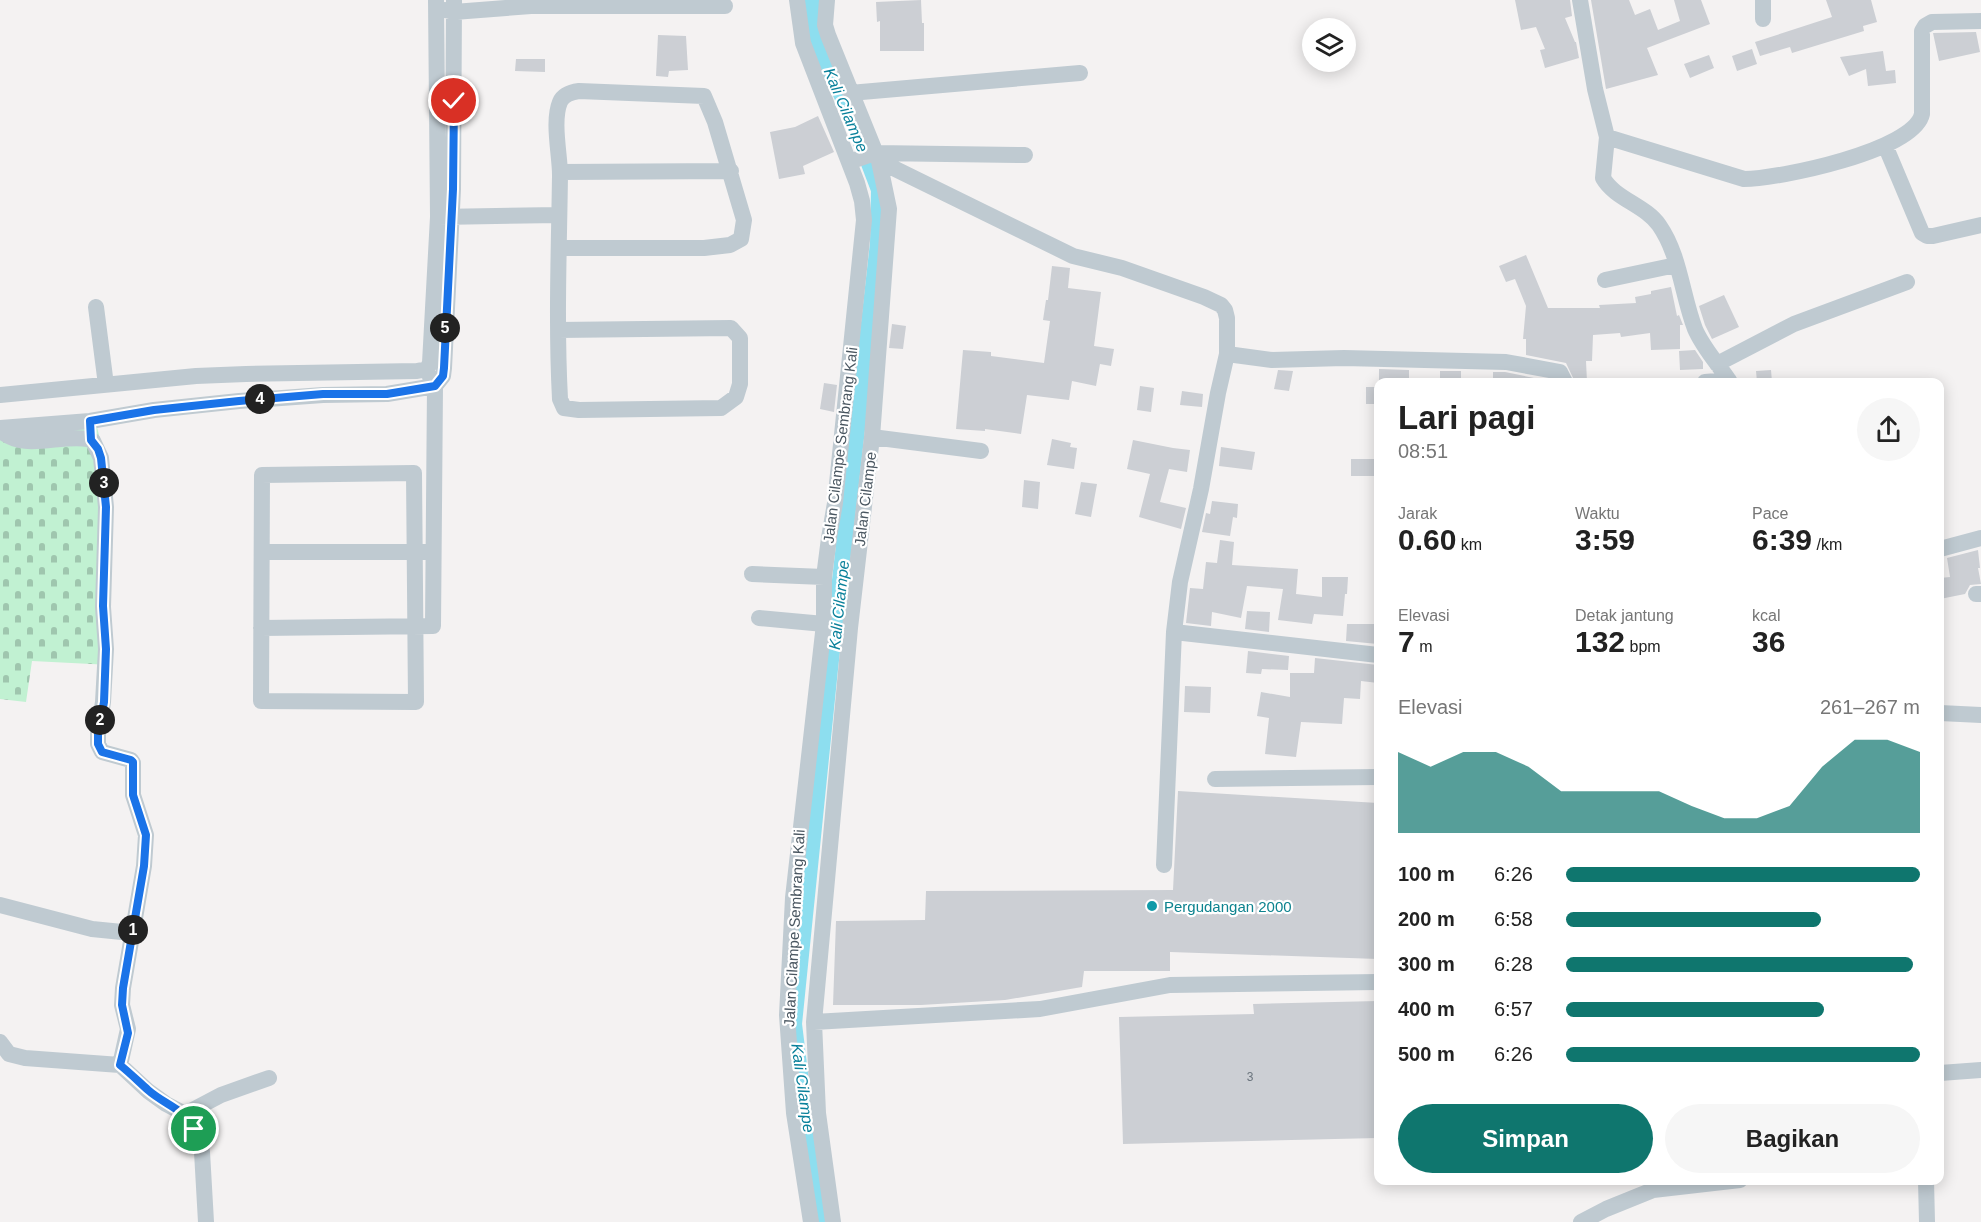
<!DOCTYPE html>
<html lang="id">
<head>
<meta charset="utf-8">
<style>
	body { margin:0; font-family:Helvetica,sans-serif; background:#f6f6f6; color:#222; height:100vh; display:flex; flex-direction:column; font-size:22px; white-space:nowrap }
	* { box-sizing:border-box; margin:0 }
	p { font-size:20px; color:#767676 }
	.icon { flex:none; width:33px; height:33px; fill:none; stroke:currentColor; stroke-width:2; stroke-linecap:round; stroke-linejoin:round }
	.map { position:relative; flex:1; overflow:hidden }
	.side { position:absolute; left:1374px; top:378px; width:570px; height:807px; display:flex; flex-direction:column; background:#fff; border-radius:12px; box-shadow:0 3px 15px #0003 }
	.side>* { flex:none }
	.controls { position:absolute; left:1302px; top:18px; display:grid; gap:12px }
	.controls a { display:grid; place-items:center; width:54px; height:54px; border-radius:50%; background:#fff; box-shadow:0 3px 15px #0003; font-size:30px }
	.pin { position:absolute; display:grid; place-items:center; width:51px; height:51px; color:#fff; margin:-26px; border:3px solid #fff; border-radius:50%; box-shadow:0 2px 6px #0007 }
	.km { position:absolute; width:30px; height:30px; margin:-15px; border-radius:50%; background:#222; color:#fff; font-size:16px; line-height:30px; text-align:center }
	.round { display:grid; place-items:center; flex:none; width:63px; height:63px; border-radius:32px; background:#f6f6f6 }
	.summary { display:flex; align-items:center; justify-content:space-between; height:102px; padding:0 24px }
	h1 { font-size:33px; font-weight:700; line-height:45px }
	.metrics { display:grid; grid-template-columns:repeat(3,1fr); gap:9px; height:102px; padding:6px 24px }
	.metrics div { display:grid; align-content:center }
	.metrics b { font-size:30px; font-weight:700 }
	.metrics small { font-size:16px; font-weight:400 }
	.metrics p { font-size:16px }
	.chart { height:168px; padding:12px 24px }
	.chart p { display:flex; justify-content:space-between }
	.chart svg { width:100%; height:108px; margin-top:6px; fill:#0f766e; opacity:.7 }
	.action { display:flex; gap:12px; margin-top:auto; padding:12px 24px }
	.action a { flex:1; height:69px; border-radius:36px; background:#0f766e; color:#fff; font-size:24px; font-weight:700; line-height:69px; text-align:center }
	.action a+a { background:#f6f6f6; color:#222 }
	ul { padding:0 24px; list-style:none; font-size:20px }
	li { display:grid; grid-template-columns:96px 72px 1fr; align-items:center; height:45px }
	li i { height:15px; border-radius:8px; background:#0f766e }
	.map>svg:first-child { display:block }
</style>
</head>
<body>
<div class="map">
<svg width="1981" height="1222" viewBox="0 0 1981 1222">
	<defs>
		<pattern id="cemetery-stones" width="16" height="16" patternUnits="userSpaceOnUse" patternTransform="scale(1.5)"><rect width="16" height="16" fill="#c1f1d2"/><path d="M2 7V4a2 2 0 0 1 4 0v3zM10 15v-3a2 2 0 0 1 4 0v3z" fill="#9fc6ae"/></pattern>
	</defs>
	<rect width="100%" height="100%" fill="#f4f2f2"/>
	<path fill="url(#cemetery-stones)" d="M97,427L111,484V665L32,661L26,702L0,699V434Z"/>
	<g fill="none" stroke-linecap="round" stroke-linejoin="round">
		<path stroke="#8ddeef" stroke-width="16" d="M812,0L811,12L818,45L849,111L879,190L878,243L830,669L794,1024L816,1203L820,1222"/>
	</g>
	<path fill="#cccfd4" d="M921,0L922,23H924V51H880V21L877,22L876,2Z
		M1515,0H1570L1572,16L1565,18L1575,42H1576L1579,58L1545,68L1540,50L1545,49L1536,27L1521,30Z
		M1591,0H1629L1635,15L1650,9L1658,30L1680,21L1674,0H1701L1710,24L1647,48L1658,75L1606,89Z
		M1826,0H1871L1877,22L1863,26L1864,31L1792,53L1790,47L1760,56L1755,42L1832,17Z
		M1976,32L1980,52L1939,61L1933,33Z
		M658,35L686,36L688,70L669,71L668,77L656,76Z
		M1752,49L1757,64L1737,71L1732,56Z
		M1883,51L1886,71L1895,70L1896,83L1868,86L1866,69L1849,76L1840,57Z
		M1709,55L1714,68L1690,78L1684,64Z
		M516,59H545V72L515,71Z
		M818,116L834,152L803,166L805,174L779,179L770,132L795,127Z
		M1526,255L1548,308H1600L1599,305L1636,303L1635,297L1651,294V291L1671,287L1677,316L1679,315L1683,325H1680V349L1651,350L1650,333L1621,337L1620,333L1593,335L1592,361H1586L1587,382H1575L1566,363L1526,355V339H1523L1526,306L1515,279L1506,282L1499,266Z
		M1052,266L1070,268L1068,288L1101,292L1094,346L1114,349L1111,366L1100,364L1096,386L1072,381L1069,400L1027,395L1021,434L985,429V431L956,429L963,350L991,352V356L1044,363L1050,321L1043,320L1046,300H1048Z
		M1724,295L1739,327L1712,339L1705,325L1699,306Z
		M892,324L906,326L903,349L889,348Z
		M1695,350L1703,362V369L1680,370L1679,351Z
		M1379,369L1409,370V382H1379Z
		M1278,370L1293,371L1289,391L1274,389Z
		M1771,370L1772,382H1757L1756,371Z
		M1440,371H1461V382H1440Z
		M1493,372H1505L1554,382H1493Z
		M824,383L837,385L834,412L820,409Z
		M1140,386L1154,388L1151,412L1137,410Z
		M1366,387H1378V404H1366Z
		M1182,391L1203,394L1202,407L1180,405Z
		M1052,439L1071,443L1070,447L1077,448L1074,469L1047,465Z
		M1133,440L1173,448L1190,450L1187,472L1169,469L1160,502L1186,508L1181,529L1139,517L1150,474L1127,469Z
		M1221,447L1255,452L1252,470L1219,466Z
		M1351,459H1376V476H1351Z
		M1024,480L1040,482L1038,509L1022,507Z
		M1081,482L1097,484L1091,517L1075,514Z
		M1212,501L1238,504L1237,518L1233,517L1230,536L1202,532L1206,513L1210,514Z
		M1220,540L1234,542L1232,565L1298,569L1296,594L1322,597V577H1348L1347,594H1345L1343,616L1314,614L1312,624L1278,620L1283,589L1247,586L1241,618L1212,612L1211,626L1186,623L1190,588L1203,589L1206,562L1217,563Z
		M1978,550L1980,568H1978L1981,584L1970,585L1965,594L1940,599V578L1950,577L1947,558Z
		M1247,611L1270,612L1269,632L1245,629Z
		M1347,624H1378V644L1346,641Z
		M1248,651L1289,656L1288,670L1262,669L1261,674L1246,673Z
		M1315,658L1378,665V683L1361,681L1360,699L1344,698L1342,724L1301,722L1296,757L1265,754L1269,718L1257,716L1261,692L1290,697V673H1314Z
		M1185,686L1211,687L1210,713L1184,712Z
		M1178,791L1378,803V959L1170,952V971H1084L1082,987L1005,1000L921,1005H833L836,921L925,920L926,891L1173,890Z
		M1378,1001V1138L1123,1144L1119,1017L1254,1014L1253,1004Z"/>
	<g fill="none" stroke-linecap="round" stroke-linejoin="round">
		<path stroke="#bfcad1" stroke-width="16" d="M797,0L803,43L857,183L862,201L864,220L835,503L829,538L824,577V624L793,898L787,1015L794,1113L811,1222
			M827,0L825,25L828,35L879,161L889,209L872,437L850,628L814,1022L818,1113L833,1222
			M1580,0L1595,89L1607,137L1603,178C1615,199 1645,205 1659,225C1680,255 1682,295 1695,329C1703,348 1719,365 1730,382
			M445,10L454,12L531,6H725
			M1763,19V0
			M850,93L1080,73
			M1607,137L1744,179C1778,179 1914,151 1922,114V31L1925,26L1932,22L1981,21
			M1885,145L1922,233L1927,236H1933L1981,225
			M879,161L1073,256L1122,268L1204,297L1221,305L1225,310L1227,318V354L1218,393L1201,489L1180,582L1174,632L1164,865
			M849,162L875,153L1025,155
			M560,172L731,171
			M439,217L559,215
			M1605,280L1676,265
			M96,307L106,385
			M558,330L731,328L740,338V384L736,397L721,408L579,410L564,408L560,399C556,324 559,250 560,175C560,155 552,121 560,102C563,95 571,92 579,91L704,96L715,122L744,220L741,239L730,245L704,248H559
			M1227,354L1272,360L1344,358L1506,362L1560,372L1565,382
			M1717,364L1794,324L1907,282
			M1705,382L1729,380
			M0,395L196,376L246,374L417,371L427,369L430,363L438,217L436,0
			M0,428L90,421L154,410L239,401L323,395L387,394L435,386L443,376L444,368L453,189L454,0
			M0,430C23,452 59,434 88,439L93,441L101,458L106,507L103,607L106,649L103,702L98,734V744L102,752L131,760L133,763V795L146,835L144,866L123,988L122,1005L128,1029L120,1065
			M872,437L981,451
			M414,473L416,702L261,701L262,475Z
			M1940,549L1981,538
			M262,552H425
			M752,574L824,577
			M1976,594H1981
			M759,618L824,624
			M261,628L433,626L435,386L430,377
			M1174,632L1378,655
			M1940,713L1981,715
			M1215,779L1378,777
			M0,905L92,929L132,933
			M814,1022L1040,1009L1170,985L1378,982
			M0,1042L9,1054L25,1058L120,1065L148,1091L166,1104L185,1114L199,1139L202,1152L206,1222
			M1940,1073L1981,1070
			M185,1114L221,1095L269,1078
			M1926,1180L1927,1222
			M1581,1222L1606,1209L1653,1190L1740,1180"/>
	</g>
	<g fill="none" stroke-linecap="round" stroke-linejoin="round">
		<g stroke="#fff" stroke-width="12">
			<path id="route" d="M194,1129C185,1109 165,1105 148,1090C139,1082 130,1073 120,1065L128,1033L122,1005L123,988L144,866L146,835L133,795V762L131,760L102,752L98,744V734L104,702L106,649L103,606L106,507L101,458L98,449L91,440L90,421L154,410L239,401L323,394H387L435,386L443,376L444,368L453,189L454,101"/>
		</g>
		<use href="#route" stroke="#1a73e8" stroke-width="8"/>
	</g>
	<circle fill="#0f9aa8" stroke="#fff" stroke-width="2" cx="1152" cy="906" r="6"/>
	<g text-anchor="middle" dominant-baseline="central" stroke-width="4.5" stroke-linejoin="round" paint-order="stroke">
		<g font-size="12" fill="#6a747d">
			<text x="1250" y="1077">3</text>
		</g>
		<g font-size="15" fill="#495660" stroke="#fff">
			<text transform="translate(840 445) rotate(-83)">Jalan Cilampe Sembrang Kali</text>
			<text transform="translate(865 499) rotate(-83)">Jalan Cilampe</text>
			<text transform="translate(794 928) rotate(-87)">Jalan Cilampe Sembrang Kali</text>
		</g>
		<g font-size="15" fill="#0d838f" stroke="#fff" text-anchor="start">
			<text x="1164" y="906">Pergudangan 2000</text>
		</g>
		<g font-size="16" font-style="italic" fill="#0a819b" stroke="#fff">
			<text transform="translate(846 110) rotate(67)">Kali Cilampe</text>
			<text transform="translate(839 605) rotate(-84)">Kali Cilampe</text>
			<text transform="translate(803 1088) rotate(82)">Kali Cilampe</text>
		</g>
	</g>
</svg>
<div class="controls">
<a><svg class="icon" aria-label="layers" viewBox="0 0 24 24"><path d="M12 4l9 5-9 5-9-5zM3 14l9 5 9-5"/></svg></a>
</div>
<div class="pin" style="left:194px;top:1129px;background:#1e9e55"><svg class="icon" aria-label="arrive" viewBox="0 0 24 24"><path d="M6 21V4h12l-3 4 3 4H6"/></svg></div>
<div class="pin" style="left:454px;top:101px;background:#d93025"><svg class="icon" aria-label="check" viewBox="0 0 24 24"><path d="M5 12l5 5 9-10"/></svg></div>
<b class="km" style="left:133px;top:930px">1</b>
<b class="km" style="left:100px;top:720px">2</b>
<b class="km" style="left:104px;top:483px">3</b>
<b class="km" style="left:260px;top:399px">4</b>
<b class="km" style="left:445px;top:328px">5</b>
<section class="side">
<div class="summary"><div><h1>Lari pagi</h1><p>08:51</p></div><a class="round"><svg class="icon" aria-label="share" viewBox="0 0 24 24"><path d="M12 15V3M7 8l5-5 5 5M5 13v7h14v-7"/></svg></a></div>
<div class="metrics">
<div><p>Jarak</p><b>0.60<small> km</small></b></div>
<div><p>Waktu</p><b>3:59</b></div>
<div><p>Pace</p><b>6:39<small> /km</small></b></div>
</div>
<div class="metrics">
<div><p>Elevasi</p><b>7<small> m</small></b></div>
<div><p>Detak jantung</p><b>132<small> bpm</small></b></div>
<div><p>kcal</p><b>36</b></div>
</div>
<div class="chart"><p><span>Elevasi</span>261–267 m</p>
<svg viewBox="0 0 160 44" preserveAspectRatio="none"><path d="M0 44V11L10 17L20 11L30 11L40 17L50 27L60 27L70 27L80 27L90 33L100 38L110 38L120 33L130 17L140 6L150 6L160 11V44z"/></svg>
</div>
<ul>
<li><b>100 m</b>6:26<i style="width:100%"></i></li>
<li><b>200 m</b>6:58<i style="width:72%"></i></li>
<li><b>300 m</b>6:28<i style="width:98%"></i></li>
<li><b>400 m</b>6:57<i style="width:73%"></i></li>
<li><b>500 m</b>6:26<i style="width:100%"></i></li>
</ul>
<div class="action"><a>Simpan</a><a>Bagikan</a></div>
</section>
</div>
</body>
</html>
